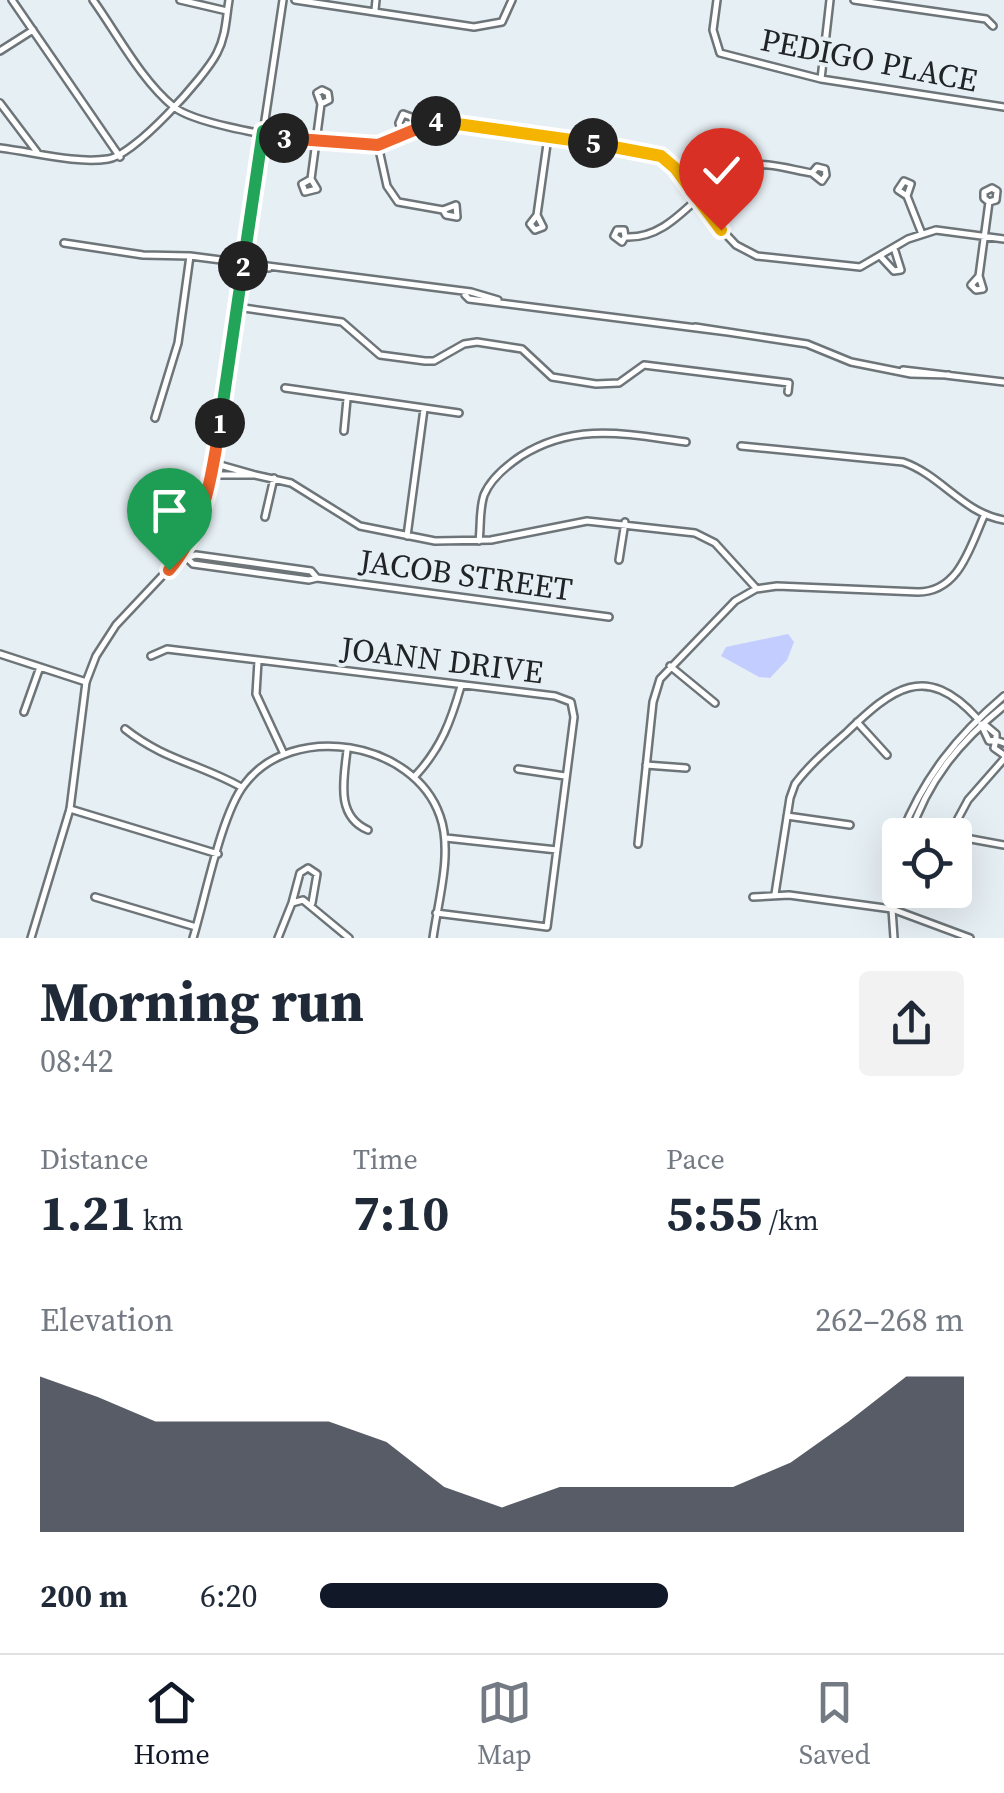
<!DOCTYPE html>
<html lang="en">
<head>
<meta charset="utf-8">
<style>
	body { margin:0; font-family:"Source Serif 4",serif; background:#f2f2f3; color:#1f2937; height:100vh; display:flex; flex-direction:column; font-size:38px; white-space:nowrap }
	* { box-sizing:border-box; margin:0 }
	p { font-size:32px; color:#747a83 }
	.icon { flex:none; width:55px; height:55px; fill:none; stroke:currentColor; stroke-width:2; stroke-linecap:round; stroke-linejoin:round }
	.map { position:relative; height:938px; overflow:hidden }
	.drawer { display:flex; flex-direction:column; background:#fff; flex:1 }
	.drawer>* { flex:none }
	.fabs { position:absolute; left:882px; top:818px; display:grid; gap:20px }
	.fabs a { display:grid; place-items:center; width:90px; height:90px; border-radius:10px; background:#fff; box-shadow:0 10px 40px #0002; font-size:50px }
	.pin { position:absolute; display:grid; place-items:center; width:85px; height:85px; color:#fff; margin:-102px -42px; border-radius:50% 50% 50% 0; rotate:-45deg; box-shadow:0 0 10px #0007 }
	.pin .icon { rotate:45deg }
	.km { position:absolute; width:50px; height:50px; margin:-25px; border-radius:50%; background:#222; color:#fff; font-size:28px; line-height:50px; text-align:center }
	.round { display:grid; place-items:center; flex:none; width:105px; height:105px; border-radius:10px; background:#f2f2f3 }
	.overview { display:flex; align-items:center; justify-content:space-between; height:170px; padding:0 40px }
	h1 { font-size:55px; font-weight:700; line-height:75px }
	.metrics { display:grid; grid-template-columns:repeat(3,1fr); gap:15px; height:170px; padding:10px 40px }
	.metrics div { display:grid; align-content:center }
	.metrics b { font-size:50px; font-weight:700 }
	.metrics small { font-size:28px; font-weight:400 }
	.metrics p { font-size:28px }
	.chart { height:280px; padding:20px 40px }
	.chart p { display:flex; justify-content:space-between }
	.chart svg { width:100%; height:180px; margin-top:10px; fill:#111827; opacity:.7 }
	ul { padding:0 40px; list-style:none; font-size:32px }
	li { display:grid; grid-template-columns:160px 120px 1fr; align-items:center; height:75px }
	li i { height:25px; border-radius:12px; background:#111827 }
	.dock { display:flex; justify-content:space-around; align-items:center; height:140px; border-top:2px solid #e0e1e3; background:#fff; font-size:28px; color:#747a83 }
	.dock a { display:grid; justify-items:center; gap:5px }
	.dock .selected { color:#111827 }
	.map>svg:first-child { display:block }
</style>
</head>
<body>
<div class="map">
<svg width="1004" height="938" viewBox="0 0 1004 938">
	<rect width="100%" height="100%" fill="#e6eff4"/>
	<path fill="#c4cdff" d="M788,634L794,642L787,660L770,678L759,677L721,656L726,647Z"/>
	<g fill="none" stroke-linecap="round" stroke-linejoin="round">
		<g stroke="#6d7579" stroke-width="10">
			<path id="minor" d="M12,0L120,157
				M93,0C118,35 141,80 174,107C195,124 274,136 303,141L307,138L304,134L263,131
				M180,0L227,11
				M295,0L474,27L502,22L512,0
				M717,0L713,30L720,53L821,79L1004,107
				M854,0L986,19L993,26
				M375,10L376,0
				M0,51L33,30
				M821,79L830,0
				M0,103L37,152
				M402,134L399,123L403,114L411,117L416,128
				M307,138L378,145L434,120L613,145L661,156L675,168L721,229L736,245L757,256L860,267L908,239L936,230L1004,239
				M378,145L387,186L398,202L443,210L456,205L457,217L446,215L443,210
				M0,148C34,152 75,164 108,159C134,156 205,77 217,53C226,36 226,18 229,0
				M311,179L317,189L305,192L302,184L311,179L321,104L317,93L322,90L328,93L329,100L321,104
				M907,196L898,190L904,181L911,184L907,196L922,234
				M537,215L543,227L535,230L530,224L537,215L548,137
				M625,237L622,242L614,236L617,230H624L625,237C676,240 700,181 743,167C763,160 792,170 812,173L817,167L825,169L826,175L822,181L812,173
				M64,243L143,255L190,256L178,343L155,418
				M190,256L471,292L498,300
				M881,257L894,271L901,270L895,251
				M244,264L269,268
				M979,276L983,289L976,290L971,285L979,276L989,202L996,200L997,191L992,188L984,192V198L989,202
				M465,295L469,299L728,332
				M237,307L342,322L380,355L425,361H434L464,344L477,342L522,349L552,377L596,384L619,383L644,365L789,383L788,392
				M695,327L807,344L851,362L911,374L949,375
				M903,370L1004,382
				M285,388L459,413
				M344,431L347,399
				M741,446L903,462C941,475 963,513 1004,520
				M213,468L220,465L255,475H220L217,468
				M255,475L291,483L360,526L435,541L491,540L587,521L695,533L715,543L756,588
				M265,517L274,478
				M407,536L424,409
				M479,541C481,526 479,510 484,495C491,478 506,466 521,456C575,422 626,434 686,442
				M185,558L196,555L311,571L317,578
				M187,558L193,564L309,580L317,578L609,617
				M619,560L625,522
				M0,654L86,682
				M151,656L167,649L555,696L571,702L574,717L547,927L436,913
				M258,661L256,694L283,752
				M670,666L715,703
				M24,712L40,667
				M857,722L887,755
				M981,724L989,741L996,740L994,748L1004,755
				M984,724L996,734V740L1004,743
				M125,729C164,760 200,764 241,787
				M347,750C344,779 335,816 368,830
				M1004,759L968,800L954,826L960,837L1004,845
				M646,765L686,768
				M518,769L565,776
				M416,775C441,748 451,721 461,686
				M70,809L218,854
				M787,816L850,825
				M949,835L954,826
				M446,838L557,850
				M638,844L653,702L660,679L735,601L756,589L777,586L918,592C959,592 970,547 984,516
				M775,894L790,798L795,784C809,765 828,749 846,733C892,689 925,661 977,718
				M95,897L196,927
				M753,897L789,895L892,909L970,938
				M292,903L300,873L308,868L317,874L312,903
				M193,938C205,899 221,815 244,785C292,720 414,741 440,816C453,852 438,901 433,938
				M278,938L292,903L303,900L349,938"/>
		</g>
		<g stroke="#6d7579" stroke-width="10">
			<path id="tertiary" d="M901,835C924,777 957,736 1004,696
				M910,835C927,781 960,741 1004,706
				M31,938L70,809L86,682L96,656L116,625L180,557L198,522L210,487L283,0
				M894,938L892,909L900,838"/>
		</g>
		<use href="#minor" stroke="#fff" stroke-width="5"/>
		<use href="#tertiary" stroke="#fff" stroke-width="5"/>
	</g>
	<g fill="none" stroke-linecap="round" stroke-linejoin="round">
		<g stroke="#fff" stroke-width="20">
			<path id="split-1" d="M169,570C205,527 212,476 220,423"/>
		</g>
		<g stroke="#fff" stroke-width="20">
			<path id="split-2" d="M220,423L243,266"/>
		</g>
		<g stroke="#fff" stroke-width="20">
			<path id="split-3" d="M243,266L263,131L284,138"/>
		</g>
		<g stroke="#fff" stroke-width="20">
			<path id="split-4" d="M284,138L378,145L436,121"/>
		</g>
		<g stroke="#fff" stroke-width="20">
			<path id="split-5" d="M436,121L593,143"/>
		</g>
		<g stroke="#fff" stroke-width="20">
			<path id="split-6" d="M593,143L661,156L675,168L721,230"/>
		</g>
		<use href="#split-1" stroke="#f0652b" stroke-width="12"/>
		<use href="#split-2" stroke="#22a559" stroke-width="12"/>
		<use href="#split-3" stroke="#22a559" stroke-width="12"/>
		<use href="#split-4" stroke="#f0652b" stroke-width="12"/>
		<use href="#split-5" stroke="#f5b400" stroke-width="12"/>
		<use href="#split-6" stroke="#f5b400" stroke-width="12"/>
	</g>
	<g text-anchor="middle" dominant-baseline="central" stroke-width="8" stroke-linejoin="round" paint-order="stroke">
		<g font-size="32" fill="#212426" stroke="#e6eff4">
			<text transform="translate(869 60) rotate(11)">PEDIGO PLACE</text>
			<text transform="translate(466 575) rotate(8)">JACOB STREET</text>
			<text transform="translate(442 660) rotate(7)">JOANN DRIVE</text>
		</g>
	</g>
</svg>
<div class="fabs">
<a><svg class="icon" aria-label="locate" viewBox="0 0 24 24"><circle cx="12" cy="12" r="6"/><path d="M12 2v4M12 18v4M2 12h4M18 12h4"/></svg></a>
</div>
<div class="pin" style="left:169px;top:570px;background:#1e9e55"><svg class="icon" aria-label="arrive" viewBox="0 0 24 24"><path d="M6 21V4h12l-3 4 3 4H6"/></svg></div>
<div class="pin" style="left:721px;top:230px;background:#d93025"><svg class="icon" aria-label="check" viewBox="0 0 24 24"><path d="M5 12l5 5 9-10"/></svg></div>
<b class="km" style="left:220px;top:423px">1</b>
<b class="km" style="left:243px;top:266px">2</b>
<b class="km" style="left:284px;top:138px">3</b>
<b class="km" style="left:436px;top:121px">4</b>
<b class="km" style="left:593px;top:143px">5</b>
</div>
<section class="drawer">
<div class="overview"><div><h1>Morning run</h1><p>08:42</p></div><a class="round"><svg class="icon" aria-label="share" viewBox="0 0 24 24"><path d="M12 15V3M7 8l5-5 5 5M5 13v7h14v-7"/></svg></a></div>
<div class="metrics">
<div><p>Distance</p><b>1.21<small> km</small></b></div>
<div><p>Time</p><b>7:10</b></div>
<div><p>Pace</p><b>5:55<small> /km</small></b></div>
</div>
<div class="chart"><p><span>Elevation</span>262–268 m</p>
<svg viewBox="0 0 160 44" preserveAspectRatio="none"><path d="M0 44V6L10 11L20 17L30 17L40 17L50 17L60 22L70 33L80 38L90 33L100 33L110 33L120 33L130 27L140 17L150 6L160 6V44z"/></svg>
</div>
<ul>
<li><b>200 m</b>6:20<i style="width:54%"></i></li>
</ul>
</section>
<nav class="dock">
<a class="selected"><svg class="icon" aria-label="home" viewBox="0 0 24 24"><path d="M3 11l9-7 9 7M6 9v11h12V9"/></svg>Home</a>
<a><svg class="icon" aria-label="map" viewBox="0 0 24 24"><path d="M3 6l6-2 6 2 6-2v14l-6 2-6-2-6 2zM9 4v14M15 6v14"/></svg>Map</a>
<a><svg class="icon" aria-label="saved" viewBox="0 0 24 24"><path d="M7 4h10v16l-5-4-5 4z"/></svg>Saved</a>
</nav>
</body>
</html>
